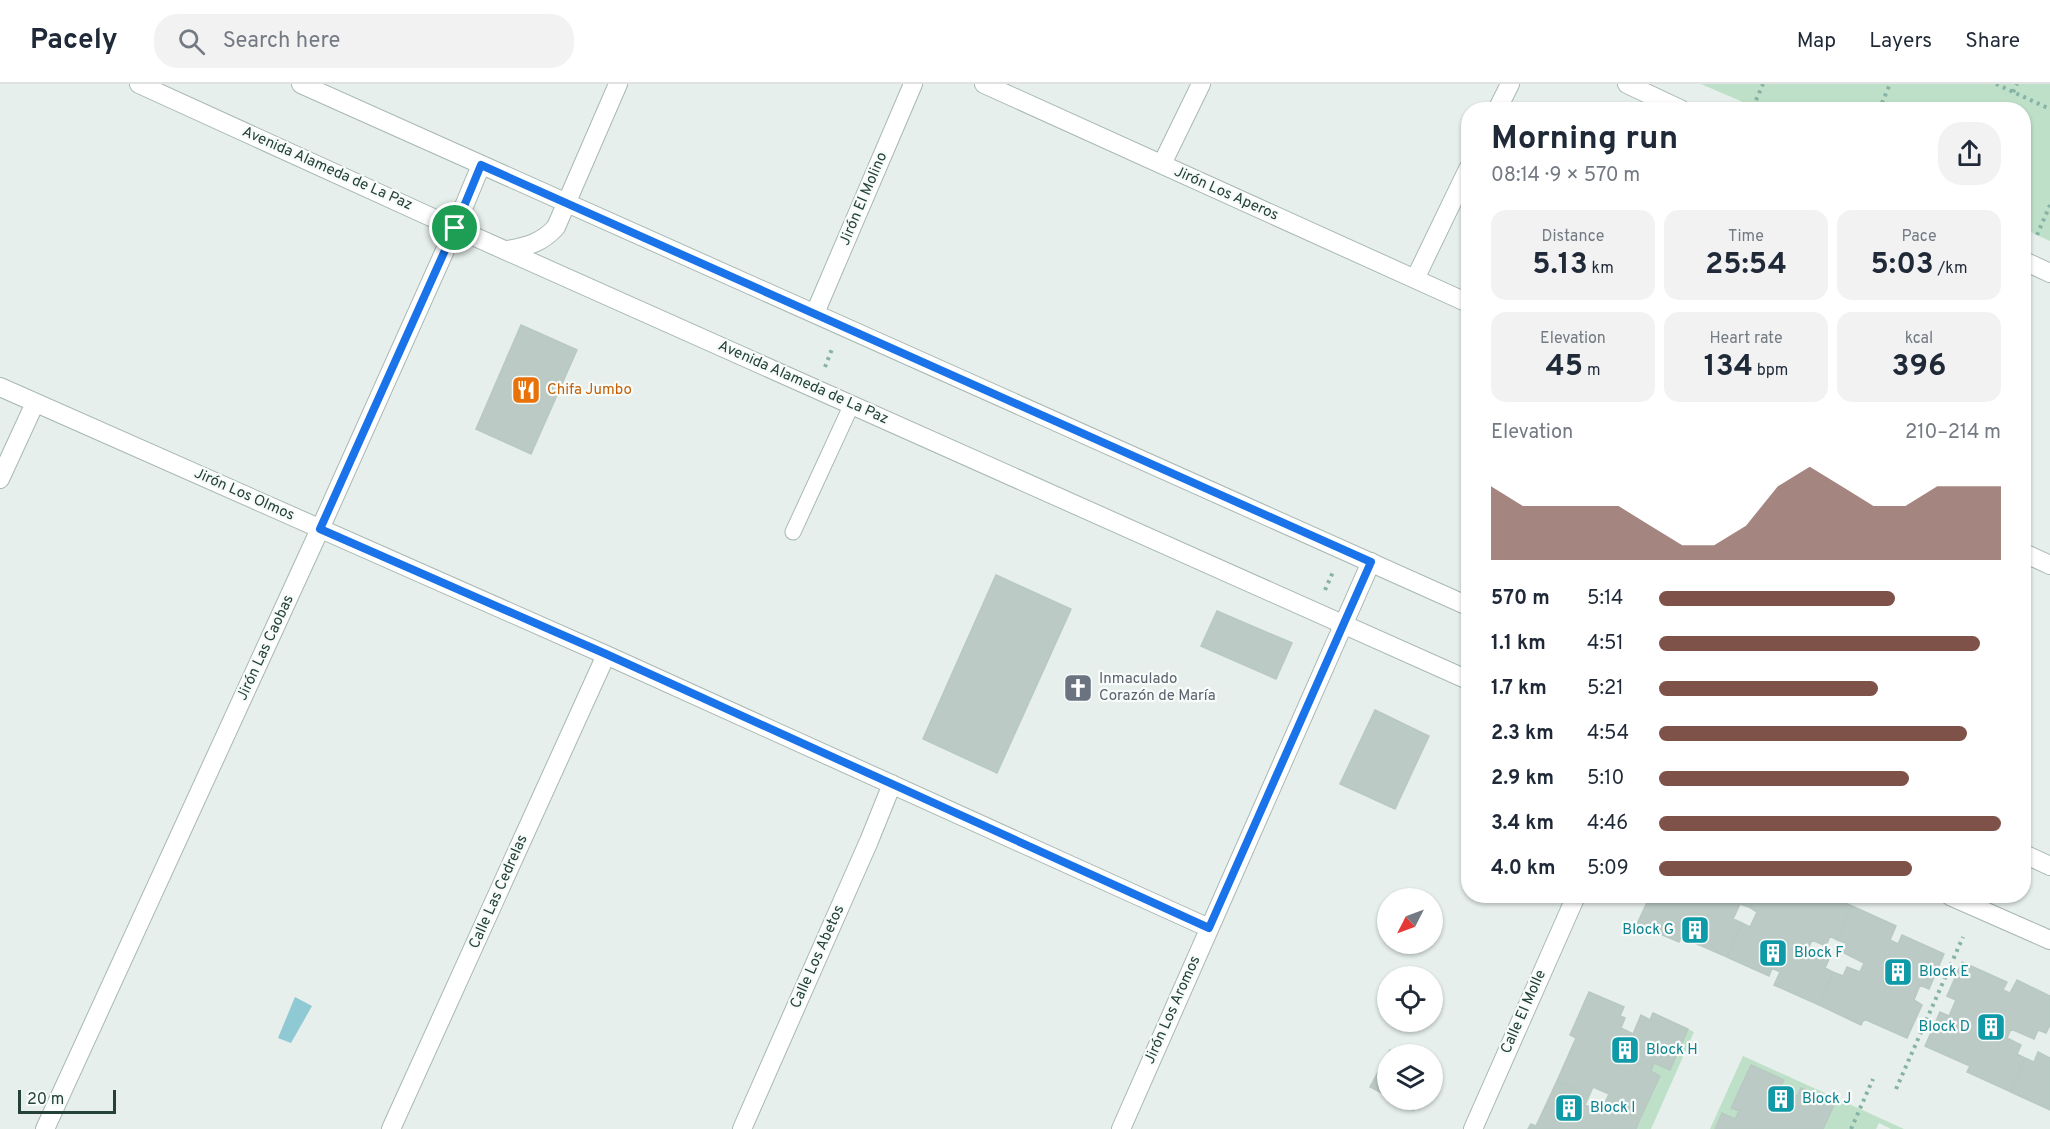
<!DOCTYPE html>
<html lang="en">
<head>
<meta charset="utf-8">
<style>
	body { margin:0; font-family:Overpass,sans-serif; background:#f2f2f3; color:#1f2937; height:100vh; display:flex; flex-direction:column; font-size:22px; white-space:nowrap }
	* { box-sizing:border-box; margin:0 }
	p { font-size:20px; color:#747a83 }
	.icon { flex:none; width:33px; height:33px; fill:none; stroke:currentColor; stroke-width:2; stroke-linecap:round; stroke-linejoin:round }
	.map { position:relative; flex:1; overflow:hidden }
	.drawer { position:absolute; left:1461px; top:18px; width:570px; height:801px; display:flex; flex-direction:column; background:#fff; border-radius:24px; box-shadow:0 2px 4px #0004 }
	.drawer>* { flex:none }
	.needle { width:39px; rotate:228deg }
	.fabs { position:absolute; left:1377px; top:804px; display:grid; gap:12px }
	.fabs a { display:grid; place-items:center; width:66px; height:66px; border-radius:50%; background:#fff; box-shadow:0 2px 4px #0004; font-size:30px }
	.scale { position:absolute; left:18px; bottom:15px; width:98px; box-sizing:border-box; padding-left:6px; border:3px solid #24423a; border-top:0; font-size:16px; line-height:21px; white-space:nowrap; color:#24423a; -webkit-text-stroke:4px #f7fbf9; paint-order:stroke }
	.pin { position:absolute; display:grid; place-items:center; width:51px; height:51px; color:#fff; margin:-26px; border:3px solid #fff; border-radius:50%; box-shadow:0 2px 6px #0007 }
	.round { display:grid; place-items:center; flex:none; width:63px; height:63px; border-radius:24px; background:#f2f2f3 }
	.headline { display:flex; align-items:center; justify-content:space-between; height:102px; padding:0 30px }
	h1 { font-size:33px; font-weight:700; line-height:45px }
	.metrics { display:grid; grid-template-columns:repeat(3,1fr); gap:9px; height:102px; padding:6px 30px }
	.metrics div { display:grid; align-content:center; border-radius:15px; background:#f2f2f3; text-align:center }
	.metrics b { font-size:30px; font-weight:700 }
	.metrics small { font-size:16px; font-weight:400 }
	.metrics p { font-size:16px }
	.chart { height:168px; padding:12px 30px }
	.chart p { display:flex; justify-content:space-between }
	.chart svg { width:100%; height:108px; margin-top:6px; fill:#7f5249; opacity:.7 }
	ul { padding:0 30px; list-style:none; font-size:20px }
	li { display:grid; grid-template-columns:96px 72px 1fr; align-items:center; height:45px }
	li i { height:15px; border-radius:8px; background:#7f5249 }
	header { display:flex; align-items:center; gap:36px; box-sizing:border-box; height:84px; padding:0 30px; background:#fff; border-bottom:2px solid #e0e1e3 }
	header strong { font-size:28px }
	nav { display:flex; gap:33px; margin-inline-start:auto; font-size:21px }
	.search { width:420px; height:54px; background:#f2f2f3; display:flex; align-items:center; gap:15px; box-sizing:border-box; padding:0 21px; border-radius:24px; color:#747a83; font-size:22px }
	.map>svg:first-child { display:block }
</style>
</head>
<body>
<header>
<strong>Pacely</strong>
<div class="search"><svg class="icon" aria-label="search" viewBox="0 0 24 24"><circle cx="10" cy="10" r="6"/><path d="M15 15l6 6"/></svg>Search here</div>
<nav><a>Map</a><a>Layers</a><a>Share</a></nav>
</header>
<div class="map">
<svg width="2050" height="1045" viewBox="0 0 2050 1045">
	<rect width="100%" height="100%" fill="#e6efeb"/>
	<path fill="#bfe0c8" d="M1701,0H2050V157L2024,145V26L1759,25Z
		M1688,945L1694,948L1651,1045H1636L1660,992L1651,987L1654,979L1670,986Z
		M1743,972L1904,1045H1891L1879,1039L1876,1045H1823L1834,1019L1801,1004L1797,1012L1780,1004L1784,996L1731,1024L1739,1027L1735,1035L1722,1029L1715,1045H1710Z"/>
	<path fill="#8ec9d4" d="M295,913L312,922L291,959L278,954Z"/>
	<path fill="#bbcac4" stroke="#b8c9c2" stroke-width="1.5" d="M521,241L577,266L531,370L476,345Z
		M996,491L1071,525L997,689L923,655Z
		M1217,527L1292,559L1276,595L1201,562Z
		M1375,626L1429,652L1395,725L1340,700Z
		M1650,812H1754L1749,823L1740,820L1733,835L1742,839L1727,873L1681,853L1679,858L1637,840Z
		M1754,812H1828L1852,822L1837,856L1830,852L1826,862L1812,856L1808,865L1829,875L1825,884L1833,888L1819,921L1774,901L1780,888L1772,884L1769,892L1727,873L1742,839L1750,843L1757,828L1749,823Z
		M1852,822L1896,842L1890,856L1898,860L1902,851L1944,870L1929,905L1920,901L1914,916L1922,921L1907,954L1864,935L1861,941L1819,921L1833,888L1843,892L1847,883L1860,888L1864,879L1842,868L1846,859L1837,856Z
		M1962,878L2007,898L2003,906L2010,909L2017,896L2050,912V941L2046,949L2038,946L2034,955L2011,945L2007,954L2021,961L2017,970L2025,974L2011,1008L1967,988L1970,982L1925,962L1940,928L1949,932L1956,916L1947,912Z
		M1589,908L1624,923L1620,932L1625,934L1621,944L1633,950L1641,931L1650,936L1653,929L1688,945L1670,986L1654,979L1651,987L1660,992L1640,1035L1605,1019L1609,1010L1593,1003L1589,1012L1557,997L1576,954L1570,951Z
		M1390,966L1399,970H1388V1012L1370,1003Z
		M2038,968L2050,974V1026L2011,1008L2025,974L2034,978Z
		M1751,981L1784,996L1780,1004L1797,1012L1801,1004L1835,1019L1823,1045H1715L1722,1029L1735,1035L1739,1027L1731,1024Z
		M1557,997L1589,1012L1585,1021L1601,1028L1605,1019L1640,1035L1636,1045H1528L1531,1040L1536,1042Z
		M1394,1016H1418L1413,1026Z"/>
	<g fill="none" stroke-linecap="round" stroke-linejoin="round">
		<g stroke="#a8b8b2" stroke-width="17">
			<path id="service" d="M793,448L852,320"/>
		</g>
		<g stroke="#a8b8b2" stroke-width="20">
			<path id="minor" d="M984,0L1468,219
				M1627,0L1682,26
				M1497,26L1510,0
				M1162,80L1201,0
				M507,166C527,163 543,158 556,143L618,0
				M2024,177L2050,189
				M1415,195L1468,85
				M815,229L913,0
				M0,303L606,571L1209,844
				M0,395L35,319
				M2024,469L2050,481
				M45,1045L320,445L455,144L481,81
				M391,1045L606,571
				M742,1045L869,757L892,700
				M1121,1045L1371,478
				M1473,1045L1576,812"/>
		</g>
		<g stroke="#a8b8b2" stroke-width="20">
			<path id="tertiary" d="M139,0L455,144L1468,596
				M301,0L1468,522
				M2024,770L2050,782
				M1950,812L2050,856"/>
		</g>
		<path stroke="#86b3a5" stroke-width="4" stroke-dasharray="3 4.5" stroke-linecap="butt" d="M1996,0L2050,25
			M2013,8L2017,0
			M1753,23L1763,0
			M1879,26L1890,0
			M2037,151L2050,121
			M825,283L832,265
			M1325,506L1333,488
			M1896,1005L1963,853
			M1851,1045L1873,995"/>
		<use href="#service" stroke="#fff" stroke-width="15"/>
		<use href="#minor" stroke="#fff" stroke-width="18"/>
		<use href="#tertiary" stroke="#fff" stroke-width="18"/>
	</g>
	<g fill="none" stroke-linecap="round" stroke-linejoin="round">
		<g stroke="#fff" stroke-width="12">
			<path id="route" d="M481,81L1371,478L1209,844L606,570L320,445L455,144Z"/>
		</g>
		<use href="#route" stroke="#1a73e8" stroke-width="8"/>
	</g>
	<defs>
		<g id="restaurant-square" transform="scale(1.5)"><rect x="-9" y="-9" width="18" height="18" rx="4" fill="#e8710a" stroke="#f7fbf9"/><path d="M-5-6h1v4h1v-4h1v4h1v-4h1v5L-1.5 .5V6h-2V.5L-5-1ZM5-6V6H3V1.5H1.5Q1.5-4 5-6Z" fill="#fff"/></g>
		<g id="church-square" transform="scale(1.5)"><rect x="-9" y="-9" width="18" height="18" rx="4" fill="#6b7280" stroke="#f7fbf9"/><path d="M-1.2-6h2.4v3.5h3.3v2.4h-3.3V6h-2.4V-.1h-3.3v-2.4h3.3Z" fill="#fff"/></g>
		<g id="building-square" transform="scale(1.5)"><rect x="-9" y="-9" width="18" height="18" rx="4" fill="#0f9aa8" stroke="#f7fbf9"/><path d="M-4-6H4V6H1V3H-1V6H-4ZM-2.5-4.3h1.7v1.8h-1.7ZM.8-4.3h1.7v1.8H.8ZM-2.5-1h1.7V.8h-1.7ZM.8-1h1.7V.8H.8Z" fill="#fff"/></g>
	</defs>
	<g fill-rule="evenodd">
		<use href="#restaurant-square" x="526" y="306"/>
		<use href="#church-square" x="1078" y="604"/>
		<use href="#building-square" x="1695" y="846"/>
		<use href="#building-square" x="1773" y="869"/>
		<use href="#building-square" x="1898" y="888"/>
		<use href="#building-square" x="1991" y="943"/>
		<use href="#building-square" x="1625" y="966"/>
		<use href="#building-square" x="1781" y="1015"/>
		<use href="#building-square" x="1569" y="1024"/>
	</g>
	<g text-anchor="middle" dominant-baseline="central" stroke-width="4.5" stroke-linejoin="round" paint-order="stroke">
		<g font-size="15" fill="#24423a" stroke="#f7fbf9">
			<text transform="translate(327 85) rotate(24)">Avenida Alameda de La Paz</text>
			<text transform="translate(1226 110) rotate(24)">Jirón Los Aperos</text>
			<text transform="translate(864 115) rotate(-67)">Jirón El Molino</text>
			<text transform="translate(803 299) rotate(24)">Avenida Alameda de La Paz</text>
			<text transform="translate(244 411) rotate(24)">Jirón Los Olmos</text>
			<text transform="translate(266 564) rotate(-65)">Jirón Las Caobas</text>
			<text transform="translate(499 808) rotate(-66)">Calle Las Cedrelas</text>
			<text transform="translate(818 873) rotate(-66)">Calle Los Abetos</text>
			<text transform="translate(1173 926) rotate(-66)">Jirón Los Aromos</text>
			<text transform="translate(1524 928) rotate(-66)">Calle El Molle</text>
		</g>
		<g font-size="15" fill="#c56008" stroke="#f7fbf9" text-anchor="start">
			<text x="547" y="306">Chifa Jumbo</text>
		</g>
		<g font-size="15" fill="#5b616d" stroke="#f7fbf9" text-anchor="start">
			<text x="1099" y="595">Inmaculado<tspan x="1099" dy="17">Corazón de María</tspan></text>
		</g>
		<g font-size="15" fill="#0d838f" stroke="#f7fbf9" text-anchor="start">
			<text x="1674" y="846" text-anchor="end">Block G</text>
			<text x="1794" y="869">Block F</text>
			<text x="1919" y="888">Block E</text>
			<text x="1970" y="943" text-anchor="end">Block D</text>
			<text x="1646" y="966">Block H</text>
			<text x="1802" y="1015">Block J</text>
			<text x="1590" y="1024">Block I</text>
		</g>
	</g>
</svg>
<div class="fabs">
<a><svg class="needle" viewBox="-14 -14 28 28"><path d="M0-13l5 13h-10z" fill="#e53935"/><path d="M0 13l5-13h-10z" fill="#747a83"/></svg></a>
<a><svg class="icon" aria-label="locate" viewBox="0 0 24 24"><circle cx="12" cy="12" r="6"/><path d="M12 2v4M12 18v4M2 12h4M18 12h4"/></svg></a>
<a><svg class="icon" aria-label="layers" viewBox="0 0 24 24"><path d="M12 4l9 5-9 5-9-5zM3 14l9 5 9-5"/></svg></a>
</div>
<div class="scale">20 m</div>
<div class="pin" style="left:455px;top:144px;background:#1e9e55"><svg class="icon" aria-label="arrive" viewBox="0 0 24 24"><path d="M6 21V4h12l-3 4 3 4H6"/></svg></div>
<section class="drawer">
<div class="headline"><div><h1>Morning run</h1><p>08:14 · 9 × 570 m</p></div><a class="round"><svg class="icon" aria-label="share" viewBox="0 0 24 24"><path d="M12 15V3M7 8l5-5 5 5M5 13v7h14v-7"/></svg></a></div>
<div class="metrics">
<div><p>Distance</p><b>5.13<small> km</small></b></div>
<div><p>Time</p><b>25:54</b></div>
<div><p>Pace</p><b>5:03<small> /km</small></b></div>
</div>
<div class="metrics">
<div><p>Elevation</p><b>45<small> m</small></b></div>
<div><p>Heart rate</p><b>134<small> bpm</small></b></div>
<div><p>kcal</p><b>396</b></div>
</div>
<div class="chart"><p><span>Elevation</span>210–214 m</p>
<svg viewBox="0 0 160 44" preserveAspectRatio="none"><path d="M0 44V14L10 22L20 22L30 22L40 22L50 30L60 38L70 38L80 30L90 14L100 6L110 14L120 22L130 22L140 14L150 14L160 14V44z"/></svg>
</div>
<ul>
<li><b>570 m</b>5:14<i style="width:69%"></i></li>
<li><b>1.1 km</b>4:51<i style="width:94%"></i></li>
<li><b>1.7 km</b>5:21<i style="width:64%"></i></li>
<li><b>2.3 km</b>4:54<i style="width:90%"></i></li>
<li><b>2.9 km</b>5:10<i style="width:73%"></i></li>
<li><b>3.4 km</b>4:46<i style="width:100%"></i></li>
<li><b>4.0 km</b>5:09<i style="width:74%"></i></li>
</ul>
</section>
</div>
</body>
</html>
